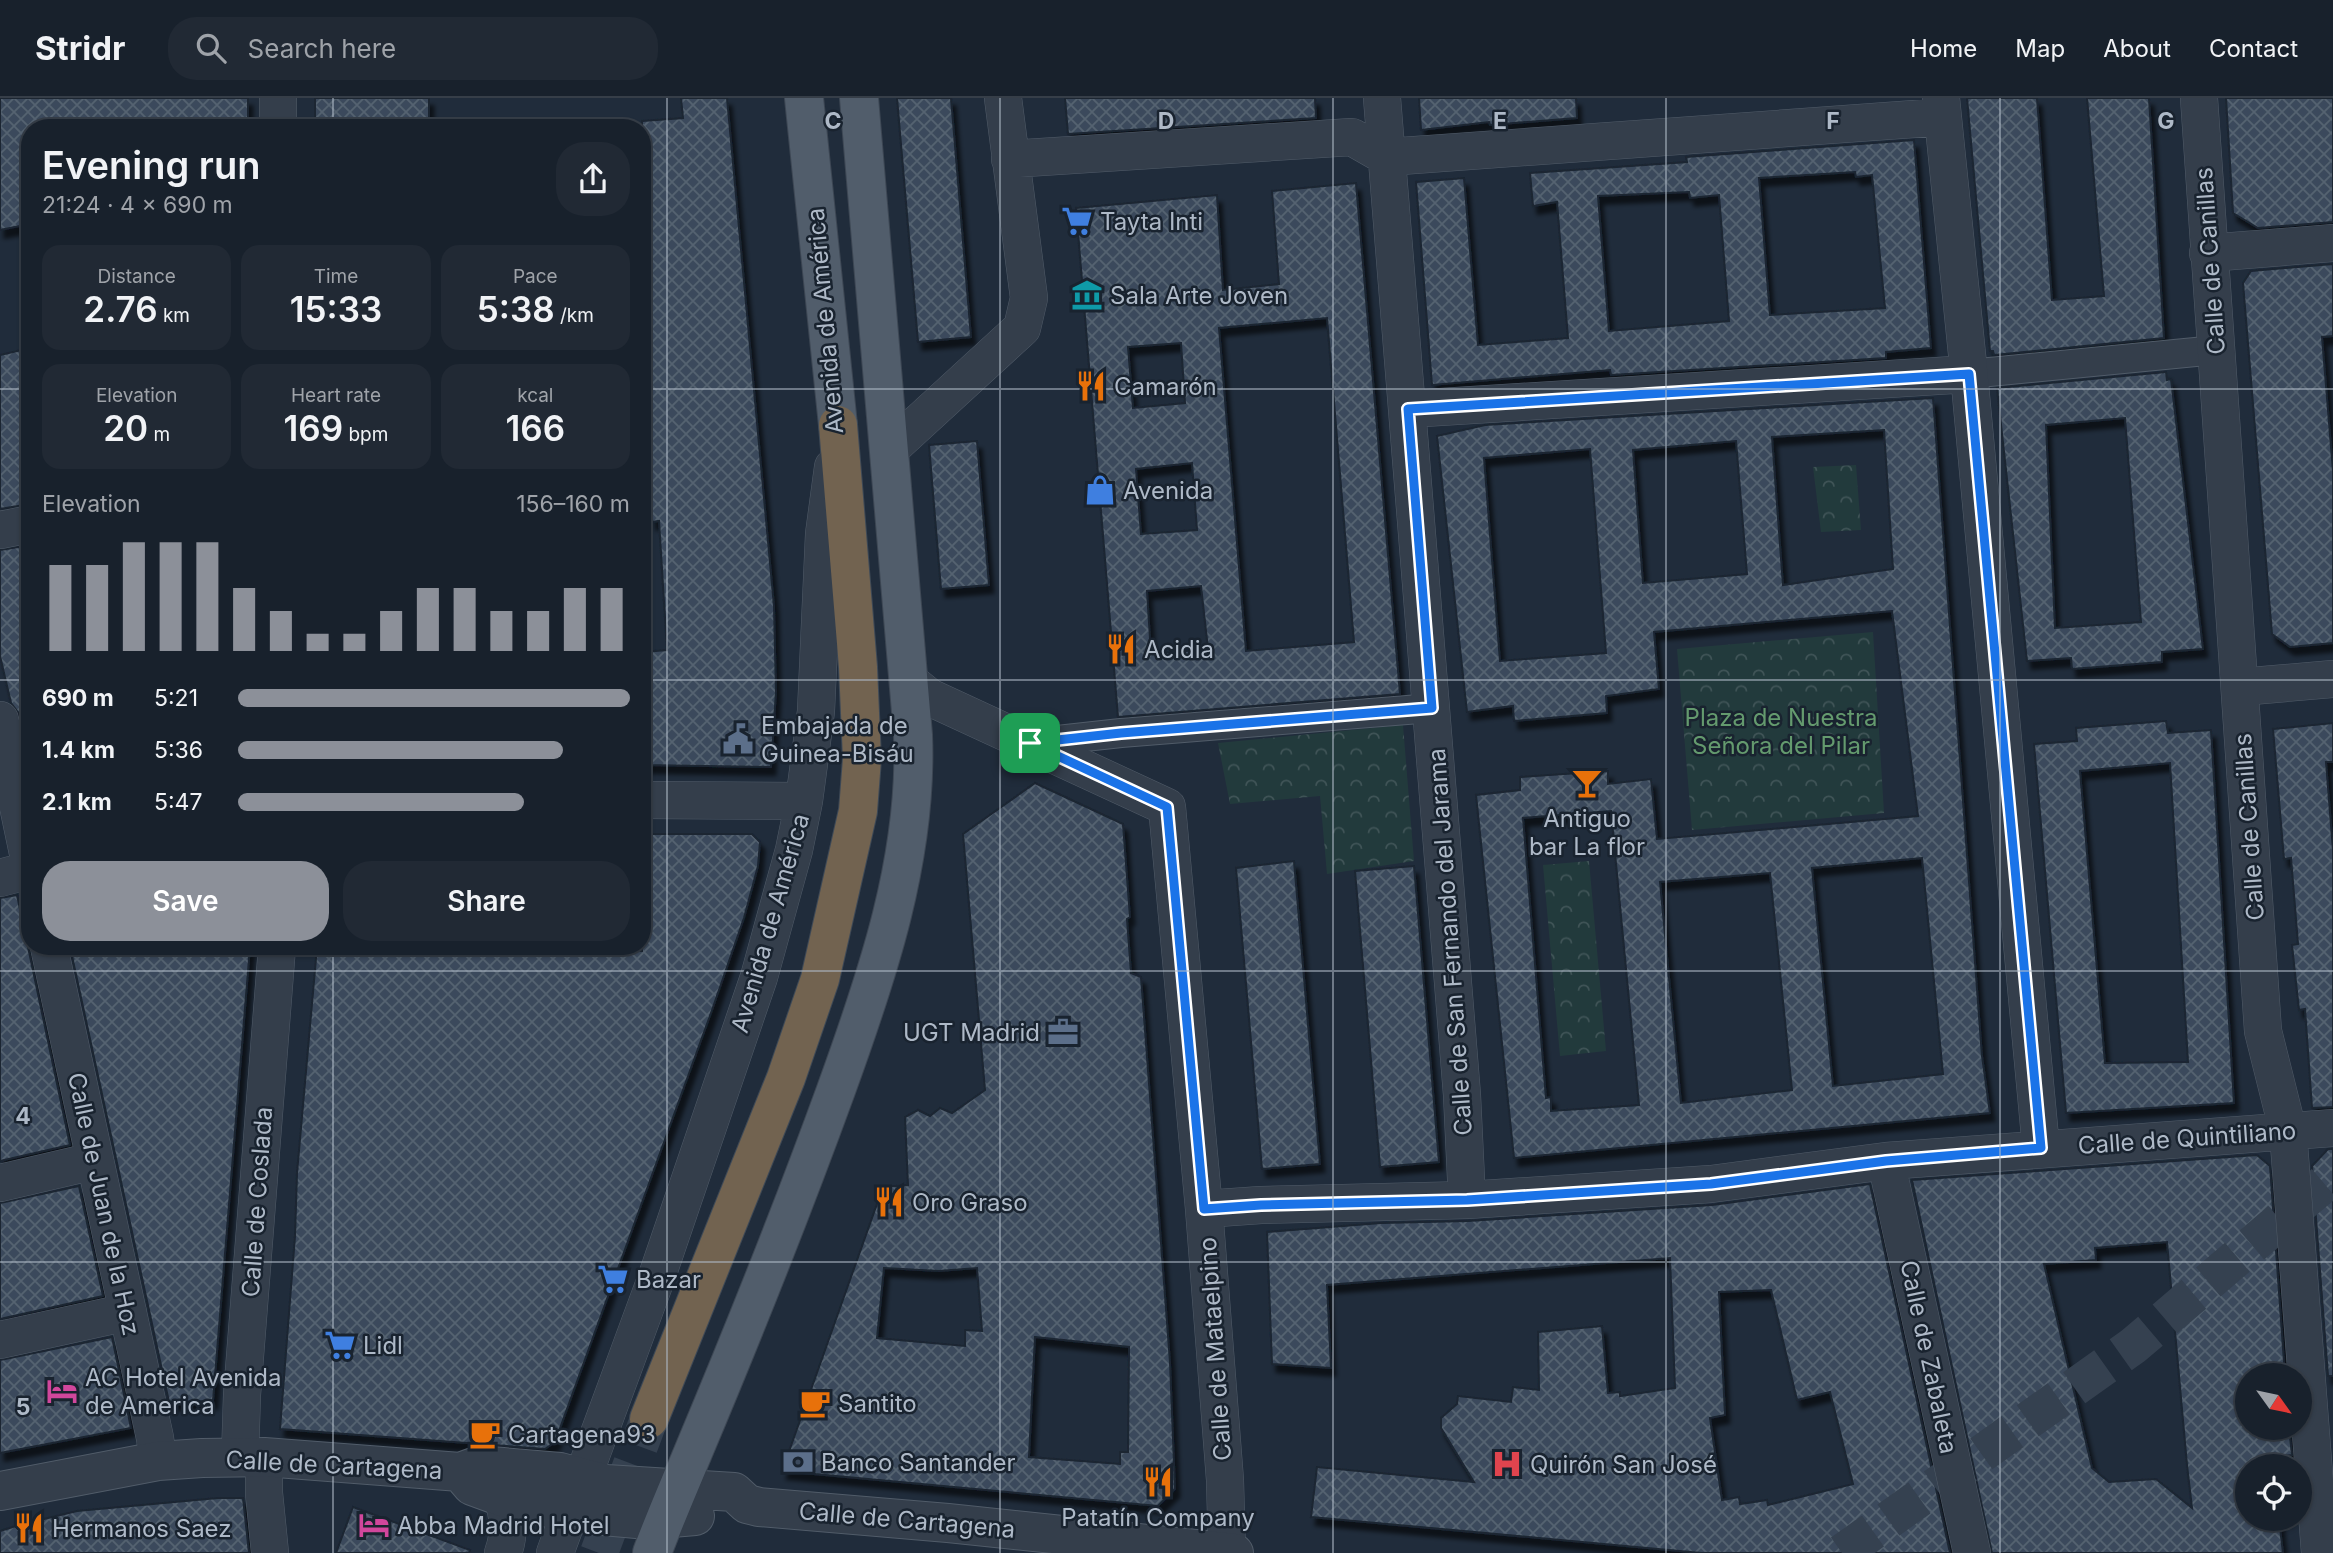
<!DOCTYPE html>
<html lang="en">
<head>
<meta charset="utf-8">
<style>
	body { margin:0; font-family:Inter,sans-serif; background:#212934; color:#f1f3f6; height:100vh; display:flex; flex-direction:column; font-size:26px; white-space:nowrap }
	* { box-sizing:border-box; margin:0 }
	p { font-size:23px; color:#9fa3a9 }
	.icon { flex:none; width:38px; height:38px; fill:none; stroke:currentColor; stroke-width:2; stroke-linecap:round; stroke-linejoin:round }
	.map { position:relative; flex:1; overflow:hidden }
	.panel { position:absolute; left:21px; top:21px; width:630px; height:836px; display:flex; flex-direction:column; background:#18212c; border-radius:28px; box-shadow:0 2px 5px #0004,0 0 0 2px #363e48 }
	.panel>* { flex:none }
	.needle { width:46px; rotate:123deg }
	.controls { position:absolute; left:2235px; top:1265px; display:grid; gap:14px }
	.controls a { display:grid; place-items:center; width:77px; height:77px; border-radius:50%; background:#18212c; box-shadow:0 2px 5px #0004,0 0 0 2px #363e48; font-size:35px }
	.pin { position:absolute; display:grid; place-items:center; width:60px; height:60px; color:#fff; margin:-30px; border-radius:14px; box-shadow:0 4px 10px #0006 }
	.round { display:grid; place-items:center; flex:none; width:74px; height:74px; border-radius:28px; background:#212934 }
	.head { display:flex; align-items:center; justify-content:space-between; height:119px; padding:0 21px }
	h1 { font-size:38px; font-weight:600; line-height:52px }
	.figures { display:grid; grid-template-columns:repeat(3,1fr); gap:10px; height:119px; padding:7px 21px }
	.figures div { display:grid; align-content:center; border-radius:18px; background:#212934; text-align:center }
	.figures b { font-size:35px; font-weight:600 }
	.figures small { font-size:19px; font-weight:400 }
	.figures p { font-size:19px }
	.chart { height:196px; padding:14px 21px }
	.chart p { display:flex; justify-content:space-between }
	.chart svg { width:100%; height:126px; margin-top:7px; stroke:#8c9099; stroke-width:6 }
	.primary-button { display:flex; gap:14px; margin-top:auto; padding:14px 21px }
	.primary-button a { flex:1; height:80px; border-radius:28px; background:#8c9099; color:#fff; font-size:28px; font-weight:600; line-height:80px; text-align:center }
	.primary-button a+a { background:#212934; color:#f1f3f6 }
	ul { padding:0 21px; list-style:none; font-size:23px }
	li { display:grid; grid-template-columns:112px 84px 1fr; align-items:center; height:52px }
	li i { height:18px; border-radius:9px; background:#8c9099 }
	header { display:flex; align-items:center; gap:42px; box-sizing:border-box; height:98px; padding:0 35px; background:#18212c; border-bottom:2px solid #363e48 }
	header strong { font-size:33px }
	nav { display:flex; gap:38px; margin-inline-start:auto; font-size:24px }
	.search { width:490px; height:63px; background:#212934; display:flex; align-items:center; gap:18px; box-sizing:border-box; padding:0 24px; border-radius:28px; color:#9fa3a9; font-size:26px }
	.map>svg:first-child { display:block }
</style>
</head>
<body>
<header>
<strong>Stridr</strong>
<div class="search"><svg class="icon" aria-label="search" viewBox="0 0 24 24"><circle cx="10" cy="10" r="6"/><path d="M15 15l6 6"/></svg>Search here</div>
<nav><a>Home</a><a>Map</a><a>About</a><a>Contact</a></nav>
</header>
<div class="map">
<svg width="2333" height="1455" viewBox="0 0 2333 1455">
	<defs>
		<pattern id="forest-crowns" width="20" height="18" patternUnits="userSpaceOnUse" patternTransform="scale(1.75)"><rect width="20" height="18" fill="#223a3c"/><path d="M2 6a3 3 0 1 1 6 0M12 15a3 3 0 1 1 6 0" fill="none" stroke="#405457"/></pattern>
		<pattern id="building-cross-hatch" width="8" height="8" patternUnits="userSpaceOnUse" patternTransform="scale(1.75)"><rect width="8" height="8" fill="#3b4a5b"/><path d="M0 0l8 8M0 8l8-8" fill="none" stroke="#556271"/></pattern>
		<filter id="shadow"><feDropShadow dx="4.5" dy="8" stdDeviation="2" flood-color="#0009"/></filter>
	</defs>
	<rect width="100%" height="100%" fill="#202c3b"/>
	<path fill="url(#forest-crowns)" d="M1856,367L1861,432L1821,434L1813,369Z
		M1873,534L1884,715L1692,732L1677,551Z
		M1403,627L1414,763L1327,776L1320,698L1230,706L1218,645Z
		M1589,763L1606,953L1560,958L1543,767Z"/>
	<path fill="url(#building-cross-hatch)" stroke="#1b2532" stroke-width="2" fill-rule="evenodd" filter="url(#shadow)" d="M0,0H248V30H30V126L0,132Z
		M315,0H429V30H315Z
		M681,0H727L774,508L776,594L771,669L642,667V554L667,552L659,423L652,424L642,329V23L683,20Z
		M897,0H951L971,239L918,244Z
		M1065,0H1315L1316,20L1068,36Z
		M1419,0H1576L1577,20L1490,27L1489,24L1421,32Z
		M1967,0H2037L2052,202L2104,198L2087,0H2149L2164,240L1994,257L1993,253H1990Z
		M2226,0H2333V124L2258,130L2233,115Z
		M1914,42L1931,250L1886,254V260L1611,277L1610,272L1432,287L1416,84L1464,80L1478,247L1568,240L1557,104L1533,108L1530,75L1687,64L1686,59ZM1855,74L1856,79L1872,77L1885,210L1770,217L1759,80ZM1689,94L1690,100L1719,97L1729,223L1609,233L1598,98Z
		M1356,85L1400,596L1118,619L1076,110L1217,97L1223,192L1279,186L1272,93ZM1327,220L1354,544L1246,553L1219,230ZM1181,245L1185,305L1133,310L1128,249ZM1192,365L1197,432L1141,436L1136,371ZM1201,488L1208,551L1151,556L1147,493Z
		M2333,166V238L2322,239L2333,373V545L2290,549L2272,536L2243,185L2251,173Z
		M30,250V406L0,411V257Z
		M2166,274L2167,282L2171,281L2203,551L2162,554V564L2072,571L2071,560L2027,563L1997,290ZM2125,320L2141,524L2055,530L2046,327Z
		M1933,300L1982,958L1990,1015L1514,1060L1476,697L1520,692V679L1608,673V686L1651,681L1657,741L1918,718L1892,513L1654,534L1659,591L1606,598L1607,615L1514,623L1513,608L1467,614L1437,338L1485,327ZM1884,332L1893,471L1783,487L1772,339ZM1736,343L1747,476L1643,485L1633,352ZM1590,351L1606,555L1500,563L1484,360ZM1611,713L1639,1007L1551,1013V999L1546,1000L1523,720ZM1922,760L1943,976L1833,988L1812,770ZM1770,775L1792,992L1681,1005L1660,784Z
		M977,343L989,487L941,491L929,347Z
		M30,447V638L25,639L20,617L11,605L0,558V452Z
		M2166,623L2168,635L2211,632L2234,1005L2066,1015L2034,646L2077,643L2076,630ZM2170,665L2188,964L2105,965L2080,673Z
		M2333,625V664H2326L2333,752V1009L2312,1010L2305,911L2299,912L2292,847L2298,846L2291,760L2284,761L2273,631Z
		M1035,685L1123,726L1130,819L1127,821L1131,875L1141,879L1170,1264L1175,1391L1158,1408L782,1373L883,1089L908,1087L905,1019L918,1012L930,1018L940,1010L952,1015L985,992L963,736ZM884,1170L939,1173L977,1170L982,1233L965,1232V1248L877,1240ZM1035,1239L1129,1249L1128,1354H1120V1366L1029,1359Z
		M642,736H752L760,744L758,768L744,820L711,915L555,1344L545,1351L280,1331L295,1138L297,1075L317,849H399V852L642,853Z
		M1294,763L1320,1066L1262,1071L1236,770Z
		M1414,768L1439,1064L1380,1069L1355,773Z
		M17,797L70,1047L0,1063V800Z
		M70,849H250L213,1303L169,1304Z
		M2328,1051H2333V1278H2328L2312,1068Z
		M2257,1057L2270,1068L2285,1278H2247V1330H2289L2292,1357L2272,1359L2273,1368H2247V1421H2279L2283,1455H1992L1912,1082ZM2167,1144L2187,1367L2192,1410L2156,1381L2109,1384L2092,1370L2044,1166L2096,1162L2095,1150Z
		M1870,1086L1950,1455H1701L1311,1419L1317,1369L1474,1384L1441,1330V1320L1457,1306L1458,1298L1511,1304L1513,1289L1539,1292L1538,1234L1602,1228L1608,1295L1620,1294V1298L1675,1290L1670,1160L1327,1187L1331,1270L1272,1266L1267,1134L1381,1125L1468,1123L1712,1107ZM1771,1192L1797,1302L1830,1294L1853,1386L1768,1407L1767,1402L1740,1406L1739,1399L1722,1402L1710,1320L1725,1317L1719,1194Z
		M79,1088L103,1198L0,1221V1105Z
		M112,1239L131,1330L0,1355V1262Z
		M218,1400H243L249,1455H0V1433L19,1427L77,1413Z
		M353,1409L470,1452L469,1455H336Z"/>
	<g fill="none" stroke-linecap="round" stroke-linejoin="round">
		<path stroke="#354150" stroke-width="38" stroke-dasharray="38 19" stroke-linecap="butt" d="M599,1455L649,1321
			M1842,1455L2133,1248L2333,1078"/>
		<g stroke="#515c69" stroke-width="30">
			<path id="pedestrian" d="M1969,276L2216,252
				M1030,645L1121,635L1432,610"/>
		</g>
		<g stroke="#515c69" stroke-width="38">
			<path id="minor" d="M278,0V30
				M1382,0L1462,997L1467,1102
				M1941,0L1969,276L2041,1050
				M2199,0L2263,933L2288,1033L2320,1455
				M1010,61L1352,39L1387,59L1942,19
				M2208,155L2333,145
				M1408,311L1969,276
				M889,352L1022,230L1029,200L1003,0
				M0,432L30,426
				M908,582L929,599L1167,709L1204,1111L1225,1382L1227,1455
				M2240,589L2333,581
				M0,622L30,765
				M642,702L804,703
				M0,780L30,772
				M49,849L155,1340L158,1363
				M1886,1063L1972,1455
				M0,1085L94,1063
				M1204,1111L1261,1107L1467,1102L1711,1086L1886,1063L2333,1030
				M0,1242L128,1214
				M240,1359L242,1297L277,849
				M264,1359V1395L270,1455
				M502,1399C509,1418 510,1436 503,1455
				M555,1455L656,1181L759,879L794,752L804,703L816,613L824,436L833,369"/>
		</g>
		<g stroke="#515c69" stroke-width="40">
			<path id="tertiary" d="M460,1374L472,1388L502,1399L570,1415L648,1422L695,1418
				M0,1393L158,1363L202,1360L264,1359L460,1374L479,1367L560,1374L606,1386L734,1394L747,1406L759,1409L948,1425L1234,1455"/>
		</g>
		<g stroke="#3d4754" stroke-width="40">
			<path id="primary" d="M804,0L838,327
				M652,1455C665,1420 680,1386 694,1352C744,1233 792,1113 836,992C877,879 918,759 913,637L859,0"/>
		</g>
		<g stroke="#3e4956" stroke-width="40">
			<path id="motorway" d="M649,1321L786,980L820,881L858,713L862,661L858,569L838,327"/>
		</g>
		<use href="#pedestrian" stroke="#343e4b" stroke-width="28"/>
		<use href="#minor" stroke="#343e4b" stroke-width="37"/>
		<use href="#tertiary" stroke="#343e4b" stroke-width="38"/>
		<use href="#primary" stroke="#515d6b" stroke-width="38"/>
		<use href="#motorway" stroke="#726350" stroke-width="38"/>
	</g>
	<g fill="none" stroke-linecap="round" stroke-linejoin="round">
		<g stroke="#fff" stroke-width="14">
			<path id="route" d="M1969,276L2041,1050L1886,1063L1711,1086L1467,1102L1261,1107L1204,1111L1167,709L1030,645L1121,635L1432,610L1408,311Z"/>
		</g>
		<use href="#route" stroke="#1a73e8" stroke-width="9"/>
	</g>
	<path fill="none" stroke="#aeb9c7" stroke-width="2" stroke-opacity="0.55" d="M333,0V30M667,0V1455M1000,0V1455M1333,0V1455M1666,0V1455M2000,0V1455M0,291H30M642,291H2333M0,582H30M642,582H2333M333,849V1455M0,873H2333M0,1164H2333"/>
	<defs>
		<g id="supermarket-bare" transform="scale(2.415)"><path d="M-6-5.5h2.5l.6 2H6L4.5 2H-2.5L-4.4-4H-6ZM-1.5 3.2a1.3 1.3 0 1 0 .1 0ZM3 3.2a1.3 1.3 0 1 0 .1 0Z" fill="#3f7fe0" stroke="#19232f" stroke-width="2.5" paint-order="stroke"/></g>
		<g id="museum-bare" transform="scale(2.415)"><path d="M0-6L6-3V-2H-6V-3ZM-5-1h2V3h-2ZM-1-1h2V3h-2ZM3-1h2V3H3ZM-6 4H6V6H-6Z" fill="#0f9aa8" stroke="#19232f" stroke-width="2.5" paint-order="stroke"/></g>
		<g id="restaurant-bare" transform="scale(2.415)"><path d="M-5-6h1v4h1v-4h1v4h1v-4h1v5L-1.5 .5V6h-2V.5L-5-1ZM5-6V6H3V1.5H1.5Q1.5-4 5-6Z" fill="#e8710a" stroke="#19232f" stroke-width="2.5" paint-order="stroke"/></g>
		<g id="shop-bare" transform="scale(2.415)"><path d="M-5-2.5h2.3a2.7 3.5 0 0 1 5.4 0H5L5.5 6h-11ZM-1.5-2.5h3a1.5 2.3 0 0 0-3 0Z" fill="#3f7fe0" stroke="#19232f" stroke-width="2.5" paint-order="stroke"/></g>
		<g id="civic-bare" transform="scale(2.415)"><path d="M-.6-6.5H3V-4.5H.6V-3L4-1V1h2V6H-6V1h2V-1L-.6-3ZM-1.2 2.5V6h2.4V2.5Z" fill="#5c6f8a" stroke="#19232f" stroke-width="2.5" paint-order="stroke"/></g>
		<g id="bar-bare" transform="scale(2.415)"><path d="M-6-5H6L.8 .8V4.5H3.5V6h-7V4.5H-.8V.8Z" fill="#e8710a" stroke="#19232f" stroke-width="2.5" paint-order="stroke"/></g>
		<g id="office-bare" transform="scale(2.415)"><path d="M-6-3h4V-5.5h4V-3h4V5H-6ZM-1-4.5V-3h2v-1.5ZM-6 0V1H6V0Z" fill="#5c6f8a" stroke="#19232f" stroke-width="2.5" paint-order="stroke"/></g>
		<g id="hotel-bare" transform="scale(2.415)"><path d="M-6-4.5h1.5V1H6V5H4.5V3h-9V5H-6ZM-4 0a1.8 1.8 0 1 1 3.6 0ZM.5 0V-2.5h3Q6-2.5 6 0Z" fill="#d1479c" stroke="#19232f" stroke-width="2.5" paint-order="stroke"/></g>
		<g id="cafe-bare" transform="scale(2.415)"><path d="M-5.5-4.5H6V0H3Q3 3.5 0 3.5H-2.5Q-5.5 3.5-5.5 0ZM3-3.2v2h1.7v-2ZM-6 4.5H4V6H-6Z" fill="#e8710a" stroke="#19232f" stroke-width="2.5" paint-order="stroke"/></g>
		<g id="bank-bare" transform="scale(2.415)"><path d="M-6-4H6V4H-6ZM0-2.3a2.3 2.3 0 1 0 0 4.6a2.3 2.3 0 1 0 0-4.6Z" fill="#5c6f8a" stroke="#19232f" stroke-width="2.5" paint-order="stroke"/></g>
		<g id="hospital-bare" transform="scale(2.415)"><path d="M-5-5h3v3.5h4V-5h3V5h-3V1.5h-4V5h-3Z" fill="#e0444e" stroke="#19232f" stroke-width="2.5" paint-order="stroke"/></g>
	</defs>
	<g fill-rule="evenodd">
		<use href="#supermarket-bare" x="1077" y="123"/>
		<use href="#museum-bare" x="1087" y="197"/>
		<use href="#restaurant-bare" x="1091" y="288"/>
		<use href="#shop-bare" x="1100" y="392"/>
		<use href="#restaurant-bare" x="1121" y="551"/>
		<use href="#civic-bare" x="738" y="641"/>
		<use href="#bar-bare" x="1587" y="685"/>
		<use href="#office-bare" x="1063" y="934"/>
		<use href="#restaurant-bare" x="889" y="1104"/>
		<use href="#supermarket-bare" x="613" y="1181"/>
		<use href="#supermarket-bare" x="340" y="1247"/>
		<use href="#hotel-bare" x="62" y="1293"/>
		<use href="#cafe-bare" x="815" y="1305"/>
		<use href="#cafe-bare" x="485" y="1336"/>
		<use href="#bank-bare" x="798" y="1364"/>
		<use href="#hospital-bare" x="1507" y="1366"/>
		<use href="#restaurant-bare" x="1158" y="1384"/>
		<use href="#hotel-bare" x="374" y="1427"/>
		<use href="#restaurant-bare" x="29" y="1430"/>
	</g>
	<g text-anchor="middle" dominant-baseline="central" stroke-width="5" stroke-linejoin="round" paint-order="stroke">
		<g font-size="24" fill="#aeb9c7" stroke="#19232f" text-anchor="start">
			<text x="1100" y="123">Tayta Inti</text>
			<text x="1110" y="197">Sala Arte Joven</text>
			<text x="1114" y="288">Camarón</text>
			<text x="1123" y="392">Avenida</text>
			<text x="1144" y="551">Acidia</text>
			<text x="761" y="627">Embajada de<tspan x="761" dy="28">Guinea-Bisáu</tspan></text>
			<text x="1587" y="720" text-anchor="middle">Antiguo<tspan x="1587" dy="28">bar La flor</tspan></text>
			<text x="1040" y="934" text-anchor="end">UGT Madrid</text>
			<text x="912" y="1104">Oro Graso</text>
			<text x="636" y="1181">Bazar</text>
			<text x="363" y="1247">Lidl</text>
			<text x="85" y="1279">AC Hotel Avenida<tspan x="85" dy="28">de America</tspan></text>
			<text x="838" y="1305">Santito</text>
			<text x="508" y="1336">Cartagena93</text>
			<text x="821" y="1364">Banco Santander</text>
			<text x="1530" y="1366">Quirón San José</text>
			<text x="1158" y="1419" text-anchor="middle">Patatín Company</text>
			<text x="397" y="1427">Abba Madrid Hotel</text>
			<text x="52" y="1430">Hermanos Saez</text>
		</g>
		<g font-size="24" fill="#aeb9c7" stroke="#19232f">
			<text transform="translate(2210 163) rotate(-94)">Calle de Canillas</text>
			<text transform="translate(825 223) rotate(-95)">Avenida de América</text>
			<text transform="translate(2249 729) rotate(-94)">Calle de Canillas</text>
			<text transform="translate(770 825) rotate(-74)">Avenida de América</text>
			<text transform="translate(1450 844) rotate(-94)">Calle de San Fernando del Jarama</text>
			<text transform="translate(2187 1040) rotate(-4)">Calle de Quintiliano</text>
			<text transform="translate(257 1104) rotate(-86)">Calle de Coslada</text>
			<text transform="translate(104 1106) rotate(78)">Calle de Juan de la Hoz</text>
			<text transform="translate(1215 1251) rotate(-94)">Calle de Mataelpino</text>
			<text transform="translate(1929 1259) rotate(78)">Calle de Zabaleta</text>
			<text transform="translate(334 1367) rotate(3)">Calle de Cartagena</text>
			<text transform="translate(907 1422) rotate(5)">Calle de Cartagena</text>
		</g>
		<g font-size="24" fill="#649a6e" stroke="#19232f">
			<text x="1781" y="619">Plaza de Nuestra<tspan x="1781" dy="28">Señora del Pilar</tspan></text>
		</g>
	</g>
	<g font-size="23" text-anchor="middle" font-weight="bold" fill="#aeb9c7" stroke="#19232f" stroke-width="5" stroke-linejoin="round" paint-order="stroke">
		<text x="833" y="31">C</text>
		<text x="1166" y="31">D</text>
		<text x="1500" y="31">E</text>
		<text x="1833" y="31">F</text>
		<text x="2166" y="31">G</text>
		<text x="23" y="1026">4</text>
		<text x="23" y="1317">5</text>
	</g>
</svg>
<div class="controls">
<a><svg class="needle" viewBox="-14 -14 28 28"><path d="M0-13l5 13h-10z" fill="#e53935"/><path d="M0 13l5-13h-10z" fill="#9fa3a9"/></svg></a>
<a><svg class="icon" aria-label="locate" viewBox="0 0 24 24"><circle cx="12" cy="12" r="6"/><path d="M12 2v4M12 18v4M2 12h4M18 12h4"/></svg></a>
</div>
<div class="pin" style="left:1030px;top:645px;background:#1e9e55"><svg class="icon" aria-label="arrive" viewBox="0 0 24 24"><path d="M6 21V4h12l-3 4 3 4H6"/></svg></div>
<section class="panel">
<div class="head"><div><h1>Evening run</h1><p>21:24 · 4 × 690 m</p></div><a class="round"><svg class="icon" aria-label="share" viewBox="0 0 24 24"><path d="M12 15V3M7 8l5-5 5 5M5 13v7h14v-7"/></svg></a></div>
<div class="figures">
<div><p>Distance</p><b>2.76<small> km</small></b></div>
<div><p>Time</p><b>15:33</b></div>
<div><p>Pace</p><b>5:38<small> /km</small></b></div>
</div>
<div class="figures">
<div><p>Elevation</p><b>20<small> m</small></b></div>
<div><p>Heart rate</p><b>169<small> bpm</small></b></div>
<div><p>kcal</p><b>166</b></div>
</div>
<div class="chart"><p><span>Elevation</span>156–160 m</p>
<svg viewBox="0 0 160 44" preserveAspectRatio="none"><path d="M5 44V14M15 44V14M25 44V6M35 44V6M45 44V6M55 44V22M65 44V30M75 44V38M85 44V38M95 44V30M105 44V22M115 44V22M125 44V30M135 44V30M145 44V22M155 44V22"/></svg>
</div>
<ul>
<li><b>690 m</b>5:21<i style="width:100%"></i></li>
<li><b>1.4 km</b>5:36<i style="width:83%"></i></li>
<li><b>2.1 km</b>5:47<i style="width:73%"></i></li>
</ul>
<div class="primary-button"><a>Save</a><a>Share</a></div>
</section>
</div>
</body>
</html>
